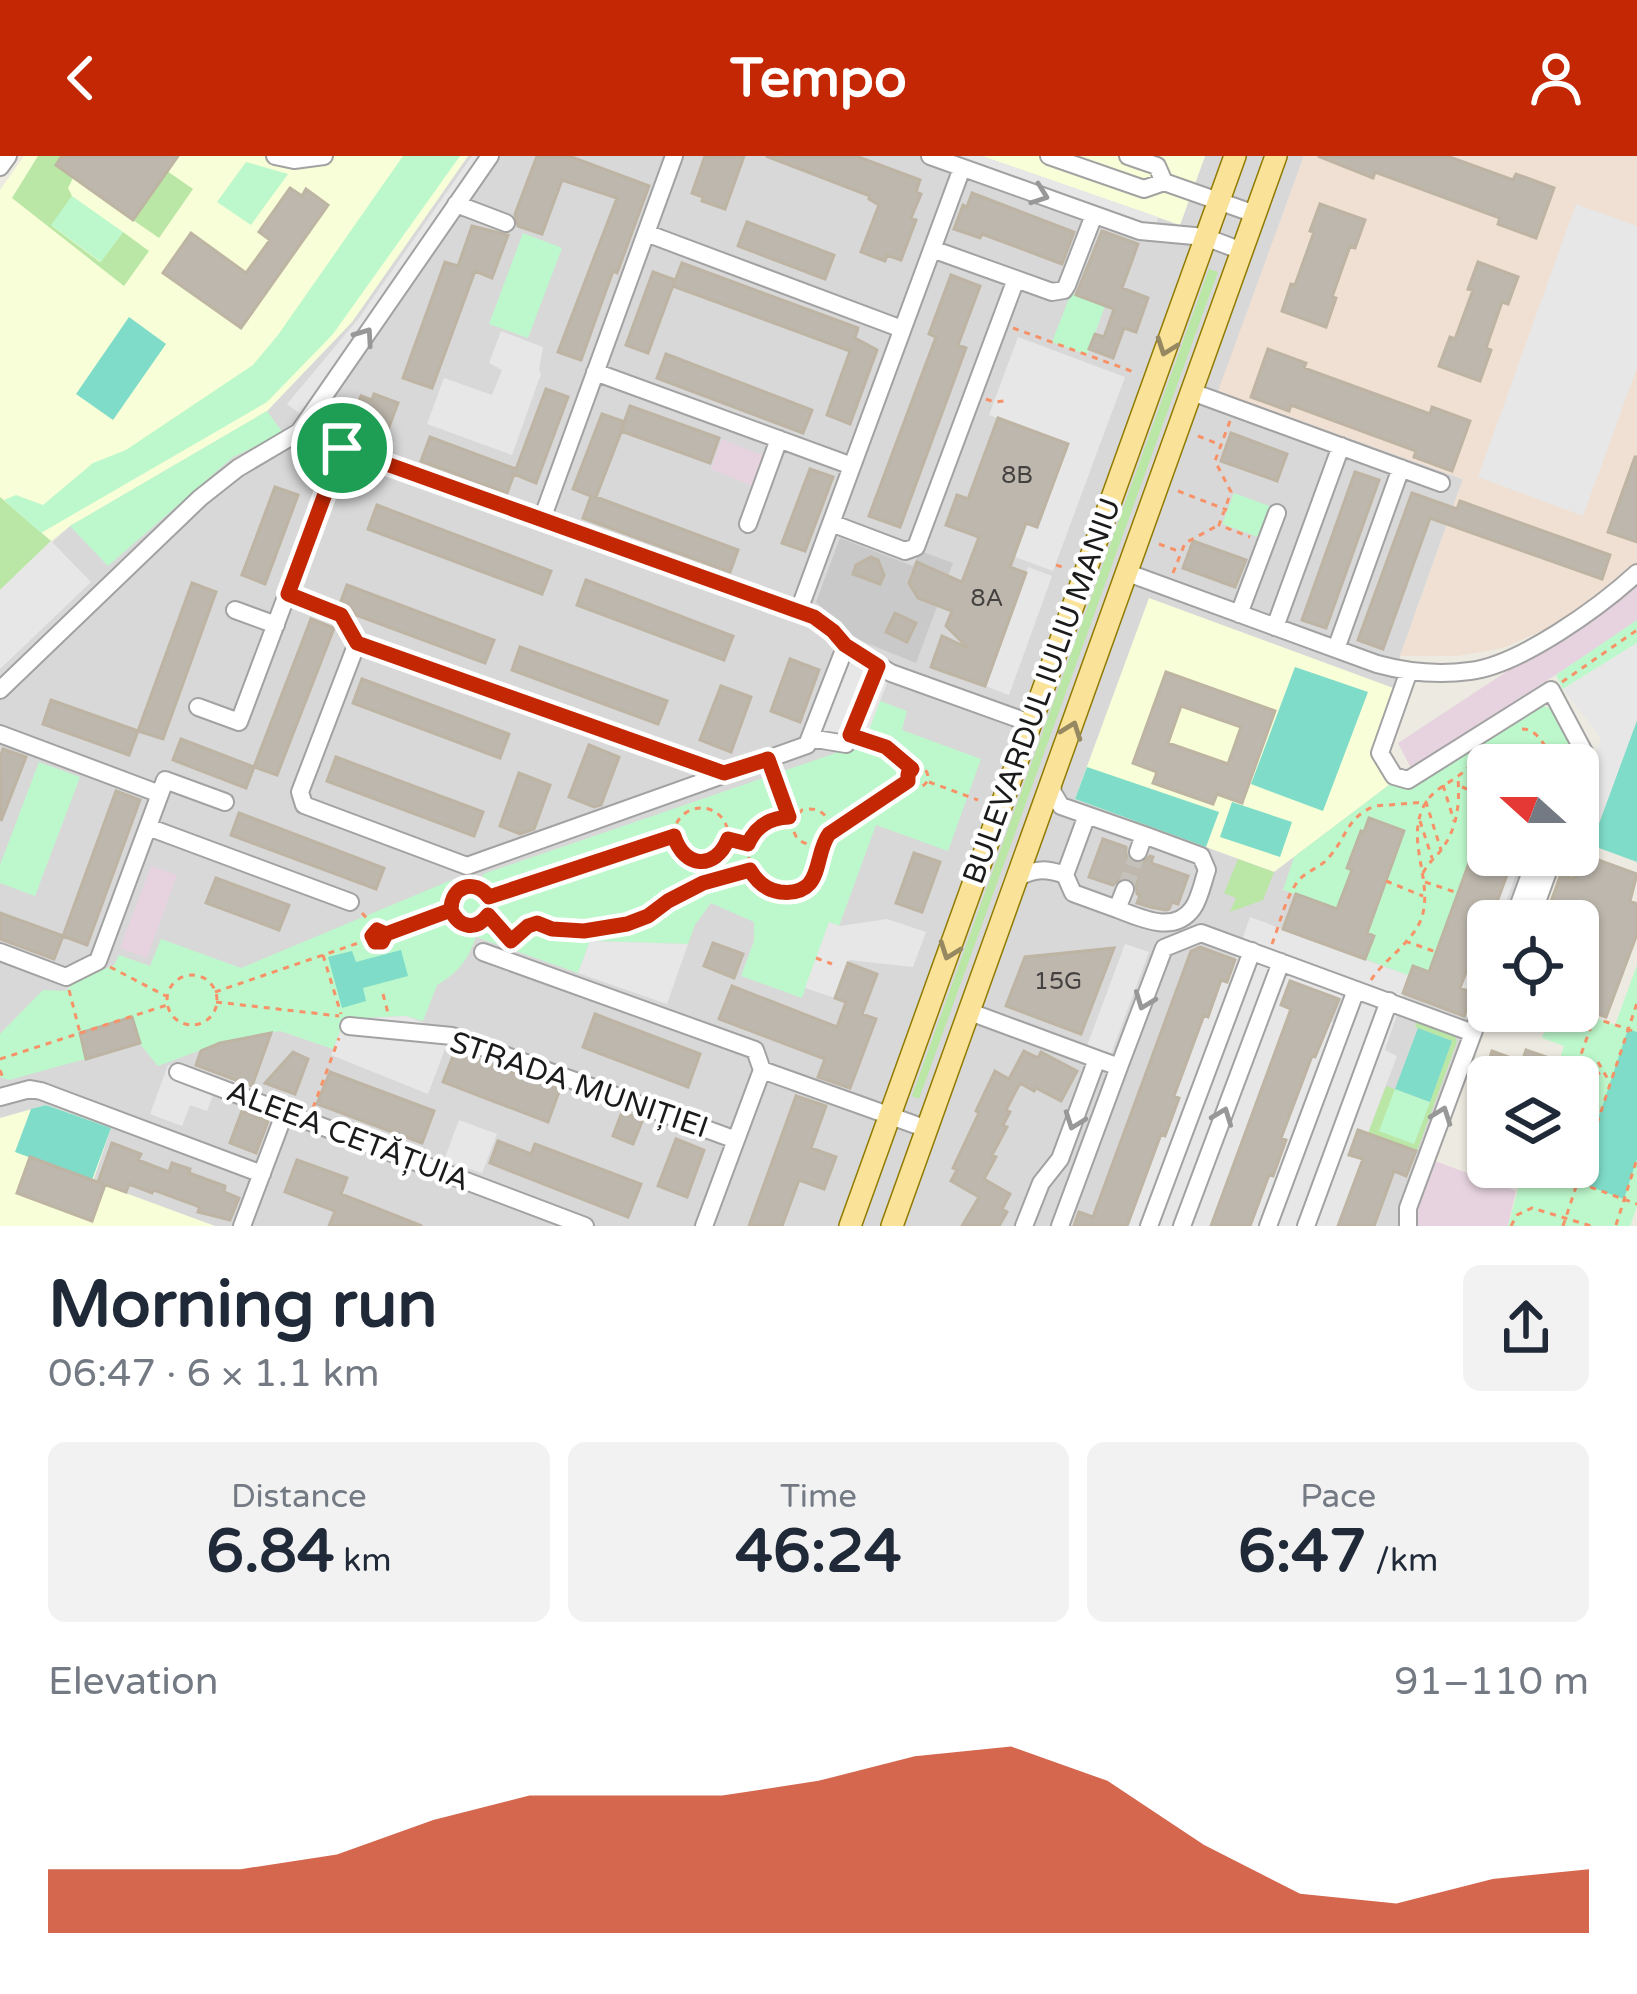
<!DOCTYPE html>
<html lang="en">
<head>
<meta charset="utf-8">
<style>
	body { margin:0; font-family:"Varela Round",sans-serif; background:#f2f2f3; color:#1f2937; height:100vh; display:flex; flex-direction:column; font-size:45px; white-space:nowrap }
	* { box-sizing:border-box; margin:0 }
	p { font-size:39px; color:#747a83 }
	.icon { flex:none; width:66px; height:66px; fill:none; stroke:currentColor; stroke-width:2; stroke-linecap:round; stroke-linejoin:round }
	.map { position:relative; height:1070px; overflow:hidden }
	.side { display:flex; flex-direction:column; background:#fff; flex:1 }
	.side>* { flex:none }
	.needle { width:78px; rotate:291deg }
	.buttons { position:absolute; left:1467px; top:588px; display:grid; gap:24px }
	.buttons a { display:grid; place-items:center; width:132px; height:132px; border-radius:18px; background:#fff; box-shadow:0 3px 9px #0004; font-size:60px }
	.pin { position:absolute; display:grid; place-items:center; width:102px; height:102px; color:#fff; margin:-51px; border:6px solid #fff; border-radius:50%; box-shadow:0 3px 12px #0007 }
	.round { display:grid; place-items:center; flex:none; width:126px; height:126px; border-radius:18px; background:#f2f2f3 }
	.overview { display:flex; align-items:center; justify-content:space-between; height:204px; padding:0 48px }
	h1 { font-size:66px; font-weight:700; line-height:90px }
	.stats { display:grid; grid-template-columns:repeat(3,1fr); gap:18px; height:204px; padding:12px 48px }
	.stats div { display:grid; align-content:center; border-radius:18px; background:#f2f2f3; text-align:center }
	.stats b { font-size:60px; font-weight:700 }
	.stats small { font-size:33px; font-weight:400 }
	.stats p { font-size:33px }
	.chart { height:336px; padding:24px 48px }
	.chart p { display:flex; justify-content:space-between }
	.chart svg { width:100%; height:216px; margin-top:12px; fill:#c32703; opacity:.7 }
	header { display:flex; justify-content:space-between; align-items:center; height:156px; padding:0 48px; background:#c32703; color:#fff; font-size:54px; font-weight:700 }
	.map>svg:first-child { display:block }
</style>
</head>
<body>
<header><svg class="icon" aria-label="back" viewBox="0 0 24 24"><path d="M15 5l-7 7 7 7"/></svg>Tempo<svg class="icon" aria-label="person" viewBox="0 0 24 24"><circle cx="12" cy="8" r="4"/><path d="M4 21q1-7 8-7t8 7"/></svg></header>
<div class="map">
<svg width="1637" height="1070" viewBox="0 0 1637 1070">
	<rect width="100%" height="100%" fill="#edebe1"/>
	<path fill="#d9d8d8" d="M468,0H982L1180,69L1205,0H1304L1219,235L1463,323L1400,500L1396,533L1372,599L1393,626L1535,547L1576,601L1577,609H1488V699H1545L1521,765H1488L1489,855L1417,1055V1070H0V434L70,370L267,255L352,166Z"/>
	<path fill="#e6d3df" d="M722,283L764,300L752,330L711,313Z
		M1637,421V464L1619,478L1411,612L1398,587L1597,456Z
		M151,710L177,719L147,802L120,792Z
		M1435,1005L1516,1035L1508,1070H1417V1055Z"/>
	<path fill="#f7fed8" d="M24,0H468L352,166L267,255L70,370L51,385L0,341V34Z
		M982,0H1205L1180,69Z
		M1149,442L1396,533L1372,598L1393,626L1274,716L1075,643Z
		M46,949L111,972L93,1025L215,1070H0V962Z"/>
	<path fill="#c9c9c9" d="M840,382L913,410L920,395L953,407L916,507L852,481L816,446Z"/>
	<path fill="#efe0d3" d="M1304,0H1637V410L1610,432L1553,470L1503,492L1458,500H1400L1463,323L1218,235Z"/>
	<path fill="#bae7a6" d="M38,0H62L56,9L73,22L68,32L72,40L52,70L100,106L123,76L149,95L124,130L12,42Z
		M167,15L193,33L159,82L133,64Z
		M1209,113L1218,116L919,943L912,940Z
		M0,341L51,385L0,434Z
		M1238,703L1274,716L1263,744L1230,756L1236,742L1224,737Z
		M1417,864L1455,879L1457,886L1417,995L1368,977L1386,930L1395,933L1380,975L1414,988L1452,885L1415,871Z"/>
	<path fill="#bdf8cc" d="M403,0H460L333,178L267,246L41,377L4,344L16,339L43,349L93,307L126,294L253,209L278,179Z
		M246,6L288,18L251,69L217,46Z
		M72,40L123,76L101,106L51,69Z
		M523,77L562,92L528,182L489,168Z
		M1071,137L1105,150L1087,199L1052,186Z
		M267,255L283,277L233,301L108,410L70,370Z
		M1234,337L1272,351L1261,382L1222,368Z
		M1637,464V487L1563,533L1556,519Z
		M880,545L907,555L902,574L981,603L948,695L876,669L839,770L829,767L802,842L741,820L754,785V766L711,747L695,769L688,788L590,785L578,817L476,781C468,804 458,817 437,829L423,865L406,860L345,863L333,893L280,875L220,887L158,910L140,888L9,924L0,921V878L43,834L65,835L77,825L114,809L119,799L150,810L161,783L241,812L454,723H482L483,718L833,598L865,584Z
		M1535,547L1555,554L1576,601C1549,618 1523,603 1496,594L1488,609V655L1429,816L1410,820L1365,803L1373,780L1367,777L1404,674L1369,662L1364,676H1361L1347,712L1352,714L1337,753L1283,734L1294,701L1393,626Z
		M39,606L80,621L35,740L0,727V709Z
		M1637,809V1050L1630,1070H1508L1524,1011H1578V921H1554L1564,890L1542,882L1552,855H1577L1615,869Z
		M1395,933L1430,946L1414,988L1379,975Z"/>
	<path fill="#7fdcc9" d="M129,161L166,188L113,264L76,238Z
		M1295,511L1368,536L1323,655L1251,628Z
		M1637,564V706L1591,689Z
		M1087,611L1219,656L1206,691L1075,643Z
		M1232,646L1292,666L1280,701L1220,681Z
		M401,794L408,820L363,832L366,845L342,852L328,801L352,795L356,806Z
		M1418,872L1452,885L1430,946L1395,933Z
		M1628,873L1637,876V1003L1624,1043L1577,1026Z
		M46,949L111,972L92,1024L15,996L31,953Z"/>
	<path fill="#e7e7e7" d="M472,0H485L304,261L287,248L359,162Z
		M956,0H982L1158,61L1156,71Z
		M1576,48L1637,70V212L1583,360L1478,321Z
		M501,175L543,191L539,214L541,218L512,299L427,268L444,222L492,239L502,214L489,207Z
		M1018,181L1125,221L1053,415L1013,400L1026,367L1067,288L989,259Z
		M51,385L91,426L0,513V434Z
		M1028,411L1052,420L1009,539L985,530Z
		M1637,487V564L1591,689L1578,684V650L1601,582L1563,533Z
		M846,489L891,517L865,584L851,579L810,582Z
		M1509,699H1523L1499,765H1488V795L1473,837L1460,832L1493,745H1497L1510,708L1507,706Z
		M1250,761L1410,820L1385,894L1397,900L1368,977L1358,974L1350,999L1363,1003L1338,1070H1249L1269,1019L1273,1020L1286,984L1281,982L1312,900H1316L1329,865L1337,868L1345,845L1290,825L1281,849L1291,853L1211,1070H1127L1161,978L1166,979L1179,943L1174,940L1204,859L1208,860L1221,824L1228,825Z
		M887,763L926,776L913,811L849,804L835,842L805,832L829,766L840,770Z
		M590,785L688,788L667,848L578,817Z
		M1125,788L1149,796L1111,898L1100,894L1097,903L1084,898Z
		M406,860L451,877L428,938L331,899L345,863Z
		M168,909L218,926L207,955L190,949L182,970L150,958Z
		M459,964L497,978L482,1017L444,1004Z"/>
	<path fill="#bdb7ad" stroke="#beb4a3" stroke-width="3" fill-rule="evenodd" d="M62,0H178L133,64L56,9Z
		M537,0H569L649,30L617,117L613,115L581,204L558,196L617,42L562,24L542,78L518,70L515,58Z
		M705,0H744L725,53L702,45L703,41L692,37Z
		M766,0H856L920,24L916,36L921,38L911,62L916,64L901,104L887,99L885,105L861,96L879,49L869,43L870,40Z
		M1318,0H1447L1513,24L1516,18L1554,32L1536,82L1498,68L1500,62L1375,16L1373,22Z
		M290,32L302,40L306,33L328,49L241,172L163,117L191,77L246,117L270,84L259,76Z
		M972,37L1074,76L1062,108L982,78L980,82L954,73L963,49L967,51Z
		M1320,48L1365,64L1355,92L1350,90L1332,141L1336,142L1326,171L1282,155L1291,128L1295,129L1314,76L1310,75Z
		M747,66L834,99L825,123L738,90Z
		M472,70L508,79L492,122L475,115L432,232L403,222L445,106L458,110Z
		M1102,75L1138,88L1122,132L1148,142L1136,176L1124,172L1113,202L1089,193L1095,178L1104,181L1114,153L1076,139Z
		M1478,106L1518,121L1508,148L1502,146L1486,192L1491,194L1480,225L1439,210L1450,181L1455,183L1473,134L1468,133Z
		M682,107L858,172L855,182L877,194L850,268L827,259L850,195L673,130Z
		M653,116L675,124L648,197L626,189Z
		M951,119L980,130L958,189L966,192L900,371L869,360L936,181L929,178Z
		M1268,193L1306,207L1304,212L1430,258L1432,251L1470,265L1452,315L1414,301L1416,295L1291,249L1289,255L1251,241Z
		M666,198L812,254L803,277L657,222Z
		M546,233L568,241L536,327L514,318L507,337L421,305L430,281L516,313Z
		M374,238L398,247L381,292L346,279L361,240L372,244Z
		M630,250L719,282L710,307L621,275Z
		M602,258L625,266L596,341L738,394L730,416L583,362L591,340L573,333Z
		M998,262L1068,288L1037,371L1026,367L1010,411L1026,417L985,530L931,511L942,480L968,492L946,470L952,455L918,442L909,427L917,406L962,426L979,381L946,369L957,339L968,343Z
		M1231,277L1287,298L1277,325L1221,305Z
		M1635,301H1637V386L1608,376Z
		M810,313L833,321L805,395L782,387Z
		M1355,316L1379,324L1326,472L1302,464Z
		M275,331L298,339L265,428L242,419Z
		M1412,337L1457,353L1460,345L1610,399L1602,423L1430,362L1383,493L1358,484Z
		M377,349L551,415L542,438L368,373Z
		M1193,385L1246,404L1235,431L1183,412Z
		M871,401L878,404L884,419L880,428L853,418L856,409Z
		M586,424L733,480L724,504L577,449Z
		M192,427L216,436L163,583L138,575Z
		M347,429L494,484L485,507L356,459L351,452L341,445Z
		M895,457L916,467L907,486L886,476Z
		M311,463L334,472L277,619L254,611Z
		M520,491L667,545L658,568L512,514Z
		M790,503L819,514L800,566L771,555Z
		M1166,516L1275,555L1242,647L1217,638L1213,648L1153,627L1157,616L1133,607ZM1181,550L1241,571L1228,608L1168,587Z
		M362,523L509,578L500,602L353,547Z
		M721,530L751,541L731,596L700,584Z
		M51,544L138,575L129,599L43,568Z
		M181,583L254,611L246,632L173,604Z
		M589,589L619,601L601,649L594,651L569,641Z
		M3,593L26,601L1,665L0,602Z
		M336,601L483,656L474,680L327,625Z
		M519,617L550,629L534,673L520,678L500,670Z
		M116,635L140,644L87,789L63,780Z
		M239,657L384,712L376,733L231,679Z
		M1487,658L1488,699H1509L1507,706L1511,708L1497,746L1493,745L1460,832L1473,837L1464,860L1403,837L1413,810L1429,816Z
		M1369,662L1404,675L1367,777L1374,780L1365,803L1283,773L1296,738L1337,753L1352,714L1347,712L1361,675L1364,676Z
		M1103,683L1126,691V699L1133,707L1141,708L1150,700L1153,701L1151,707L1188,720L1178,748L1172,746L1169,753L1166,754L1150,751L1137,747L1140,739L1137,738L1136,726L1131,722L1122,721L1113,729L1089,721Z
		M914,697L940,706L922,756L896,747Z
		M1582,698L1637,718L1630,745L1637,748V778L1606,861L1578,851V765H1544L1561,718L1573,723Z
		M216,722L289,749L279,774L206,747Z
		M0,757L63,780L54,803L0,783Z
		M713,787L743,798L734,822L704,810Z
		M1200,791L1235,804L1227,826L1221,824L1208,861L1204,859L1174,940L1179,942L1165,980L1161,978L1127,1070H1074L1079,1056L1093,1061L1191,795Z
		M1114,792L1081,878L1006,850L1025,801Z
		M848,807L877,818L862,858L876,863L850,932L818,921L825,903L719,863L732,830L837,871L846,846L835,842Z
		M1290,825L1339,843L1315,901L1312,900L1281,982L1286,984L1273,1020L1269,1019L1250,1070H1211L1291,853L1281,849Z
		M595,858L700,898L688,931L583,891Z
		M132,861L140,887L86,903L80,877Z
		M271,877L252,930L196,909L201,895L220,887Z
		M1526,894L1546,901L1538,921H1484L1492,895L1522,906Z
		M455,895L560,933L548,966L443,926Z
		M1024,895L1038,902L1041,896L1077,915L1061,945L1036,932L1034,935L1020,927L1006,954L1010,956L1003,969L1007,971L992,999L996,1001L984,1023L1010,1038L1002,1053L1007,1056L999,1070H962L979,1041L951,1025L957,1014L953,1012L979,957L976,955L995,915L1009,923Z
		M293,896L308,903L295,938L265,927Z
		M330,916L434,955L422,987L317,948Z
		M796,940L826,950L811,992L836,1001L824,1033L799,1024L782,1070H749Z
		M242,955L268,965L256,997L230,987Z
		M622,956L643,963L633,988L613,980Z
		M1358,974L1416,995L1406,1020L1394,1015L1374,1070H1338L1363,1003L1349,999Z
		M676,983L704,994L687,1041L658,1030Z
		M498,985L531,998L535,988L641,1028L628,1061L490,1007Z
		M112,987L141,998L138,1004L169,1016L172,1007L190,1013L189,1017L225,1030L224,1036L239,1042L230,1064L198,1056L200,1051L154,1034L152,1037L129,1028L126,1036L98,1026Z
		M30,1001L105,1029L92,1065L17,1037Z
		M297,1004L347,1022L341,1038L422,1070H329L335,1055L285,1036Z"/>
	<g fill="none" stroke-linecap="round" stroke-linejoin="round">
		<path stroke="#c3c1b9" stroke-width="16" stroke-dasharray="16 8" stroke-linecap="butt" d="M1125,733L1138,696"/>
		<g stroke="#a2a2a2" stroke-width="20">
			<path id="minor" d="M275,0L294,4L324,0
				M930,0L1140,75L1205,81L1242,95
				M1049,0L1144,33L1164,26L1255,58
				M1128,0L1157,10L1164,26
				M0,11L8,0
				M456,48L506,67
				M646,77L902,173
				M932,93L1052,136L1064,134L1067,129L1094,59
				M595,216L852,310
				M1192,236L1441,327
				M299,276L799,454L823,466L846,489L891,517L1030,567
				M542,363L674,0
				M831,367L905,395L916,391L1016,123
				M748,368L779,283
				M1128,417L1377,508C1406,516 1440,519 1470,515C1520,509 1600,451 1637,417
				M288,438L341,459L357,487L723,617
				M235,454L276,469
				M799,454L962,12
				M1239,458L1277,357
				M1275,471L1341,290
				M357,487L300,636L304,649L467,710L807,589L846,489
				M1336,493L1401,312
				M1409,515L1380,597L1394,620L1408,624L1551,534L1584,596L1578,631
				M0,534L200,342L238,312L299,276L490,0
				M198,551L239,566L342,292
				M0,578L160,638L98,805L66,821L0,796
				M810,582L846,588L877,510
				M1052,629L1053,637L1061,650L1144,679L1138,696
				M160,638L165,624L225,646
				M148,671L350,746
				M1065,719L1087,659
				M1019,721C1036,712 1047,713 1065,719L1073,737L1117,753L1125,733
				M1117,753C1141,762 1174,779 1193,752C1200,742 1203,725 1207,714L1201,700L1144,679
				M1513,765L1537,699
				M1530,765L1554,699
				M483,796L755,894L762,914
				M970,856L1097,903L1060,1003L1041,1027L1024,1070
				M349,870L452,880L736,984
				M1473,877L1488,834
				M1097,903L1119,911L1164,792L1201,777L1473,877L1408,1052V1070
				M762,914L927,973
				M178,916L585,1070
				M0,941L30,933L41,935L262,1018
				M242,1070L285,956
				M704,1070L762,914
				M1060,1070L1119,911
				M1149,1070L1252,795
				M1182,1070L1281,806
				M1268,1070L1356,834
				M1306,1070L1389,845"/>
		</g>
		<g stroke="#907b02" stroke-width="24">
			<path id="major" d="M850,1070L1235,0
				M892,1070L1276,0"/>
		</g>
		<path stroke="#f79167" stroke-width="3" stroke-dasharray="6 6" stroke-linecap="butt" d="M1013,172L1134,216
			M986,243L994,246L1004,245
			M1230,265L1215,305L1231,336L1219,369L1250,381
			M1198,280L1221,289
			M1178,335L1227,354
			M1159,388L1178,395
			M1056,409L1062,411
			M1173,417L1185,387L1217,370
			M1562,526L1637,474
			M1522,573C1540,573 1547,596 1557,609
			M863,583L887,591L912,613
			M908 621a10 10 0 1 1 20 0a10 10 0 1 1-20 0Z
			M773,616L788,657
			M929,626L978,644
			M1443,629L1454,665
			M1462,631L1488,641
			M674 679a27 27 0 1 1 54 0a27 27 0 1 1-54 0Z
			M794,664C790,683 804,691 821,688L829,678L908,625
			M1420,665L1432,702
			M728,683L747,688
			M821,688C823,705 819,721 804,731C747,767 719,649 794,663L802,654C815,651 823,655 829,665V678
			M1423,717C1428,707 1435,702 1442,693C1457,672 1460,648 1458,623
			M1386,725L1423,740
			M1425,726L1458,737
			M450 750a20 20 0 1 1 40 0a20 20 0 1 1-40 0Z
			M489,741L675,680
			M362,757L376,772
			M488,759L516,791
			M372 780a7 7 0 1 1 14 0a7 7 0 1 1-14 0Z
			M385,777L451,755
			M511,785C538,755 555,778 590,774C608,772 629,769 646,761C666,750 682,735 704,727C719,721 735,718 750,714
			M1405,785L1436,796
			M1272,788C1280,768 1285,741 1299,724C1308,714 1322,711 1330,700C1348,679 1346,662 1375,650L1426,646L1441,694
			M323,799L341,858
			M816,802L832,808
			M110,811L166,840
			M167 844a25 25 0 1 1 50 0a25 25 0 1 1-50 0Z
			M1371,824C1385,802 1417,784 1423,757C1431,723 1408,687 1422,654C1432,628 1461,626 1475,603
			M69,834L80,877
			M215,836L373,782
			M383,838L388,857H385
			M216,846L339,860
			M1568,855L1592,862
			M0,903L167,849
			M1598,906L1609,925
			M0,914L4,925
			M1584,925L1602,916
			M313,952L339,882
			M1578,953L1589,926L1579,904L1594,862L1637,876
			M1560,1011L1566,1025L1575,1028
			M1579,1027L1637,1048
			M1616,1069L1637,1003
			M1511,1070L1517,1059L1532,1052L1591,1070
			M1563,1070L1637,847"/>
		<use href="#minor" stroke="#fff" stroke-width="16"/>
		<use href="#major" stroke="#fae298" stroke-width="21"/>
	</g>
	<defs><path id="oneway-chevron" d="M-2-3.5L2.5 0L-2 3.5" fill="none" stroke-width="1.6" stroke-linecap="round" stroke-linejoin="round" transform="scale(3)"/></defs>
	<g stroke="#989898">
		<use href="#oneway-chevron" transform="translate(1040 39) rotate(20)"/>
		<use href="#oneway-chevron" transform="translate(365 180) rotate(-55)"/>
		<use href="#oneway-chevron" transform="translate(1144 845) rotate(111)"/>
		<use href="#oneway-chevron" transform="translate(1442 959) rotate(-70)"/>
		<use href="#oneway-chevron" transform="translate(1223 960) rotate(-69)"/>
		<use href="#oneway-chevron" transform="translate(1074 965) rotate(110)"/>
	</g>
	<g stroke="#968860">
		<use href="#oneway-chevron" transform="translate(1166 191) rotate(110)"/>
		<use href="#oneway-chevron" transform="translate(1072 574) rotate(-70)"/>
		<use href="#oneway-chevron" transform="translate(949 795) rotate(110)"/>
	</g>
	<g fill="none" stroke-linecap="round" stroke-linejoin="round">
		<g stroke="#fff" stroke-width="24">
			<path id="route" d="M342,292L288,438L341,459L357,487L724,617L768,603L789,661C769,662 756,670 748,688L728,683C715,715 684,712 674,680L489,741C474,722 451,730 451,754L386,778L377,774L372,780L375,786H382L386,778L451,754C459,772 476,775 488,759L511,785L528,770L537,767L552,773L584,775L627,768L648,760L668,745L703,727L750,714C757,726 766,734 780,736C825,741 813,699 829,678L908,625V618L912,613L886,591L850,579L878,510L845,489L833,475L814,461L342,292"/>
		</g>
		<use href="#route" stroke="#c32703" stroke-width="15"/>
	</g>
	<g text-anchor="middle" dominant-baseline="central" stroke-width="9" stroke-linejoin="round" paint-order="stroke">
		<g font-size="24" fill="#444240">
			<text x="1017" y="319">8B</text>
			<text x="987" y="442">8A</text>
			<text x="1058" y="825">15G</text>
		</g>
		<g font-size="30" fill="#1b1b1b" stroke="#fff">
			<text transform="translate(1042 535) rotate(-70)">BULEVARDUL IULIU MANIU</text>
			<text transform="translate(579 929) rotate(19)">STRADA MUNIȚIEI</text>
			<text transform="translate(348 980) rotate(21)">ALEEA CETĂȚUIA</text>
		</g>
	</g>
</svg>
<div class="buttons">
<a><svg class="needle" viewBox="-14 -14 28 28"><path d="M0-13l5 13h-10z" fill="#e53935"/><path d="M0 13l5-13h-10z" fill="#747a83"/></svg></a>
<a><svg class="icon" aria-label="locate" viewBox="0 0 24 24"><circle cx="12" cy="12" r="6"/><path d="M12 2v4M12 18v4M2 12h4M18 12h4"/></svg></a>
<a><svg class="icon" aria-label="layers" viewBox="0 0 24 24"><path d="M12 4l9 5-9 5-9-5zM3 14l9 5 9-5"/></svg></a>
</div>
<div class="pin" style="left:342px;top:292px;background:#1e9e55"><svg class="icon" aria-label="arrive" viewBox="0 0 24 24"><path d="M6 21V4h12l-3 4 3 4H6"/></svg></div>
</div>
<section class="side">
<div class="overview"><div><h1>Morning run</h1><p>06:47 · 6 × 1.1 km</p></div><a class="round"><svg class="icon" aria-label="share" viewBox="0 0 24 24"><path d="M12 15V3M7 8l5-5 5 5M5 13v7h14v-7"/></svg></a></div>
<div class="stats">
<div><p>Distance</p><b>6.84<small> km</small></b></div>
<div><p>Time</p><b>46:24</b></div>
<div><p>Pace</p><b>6:47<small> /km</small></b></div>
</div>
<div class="chart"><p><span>Elevation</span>91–110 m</p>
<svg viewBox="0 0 160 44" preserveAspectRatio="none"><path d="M0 44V31L10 31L20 31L30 28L40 21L50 16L60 16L70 16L80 13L90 8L100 6L110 13L120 26L130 36L140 38L150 33L160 31V44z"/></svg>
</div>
</section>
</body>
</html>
